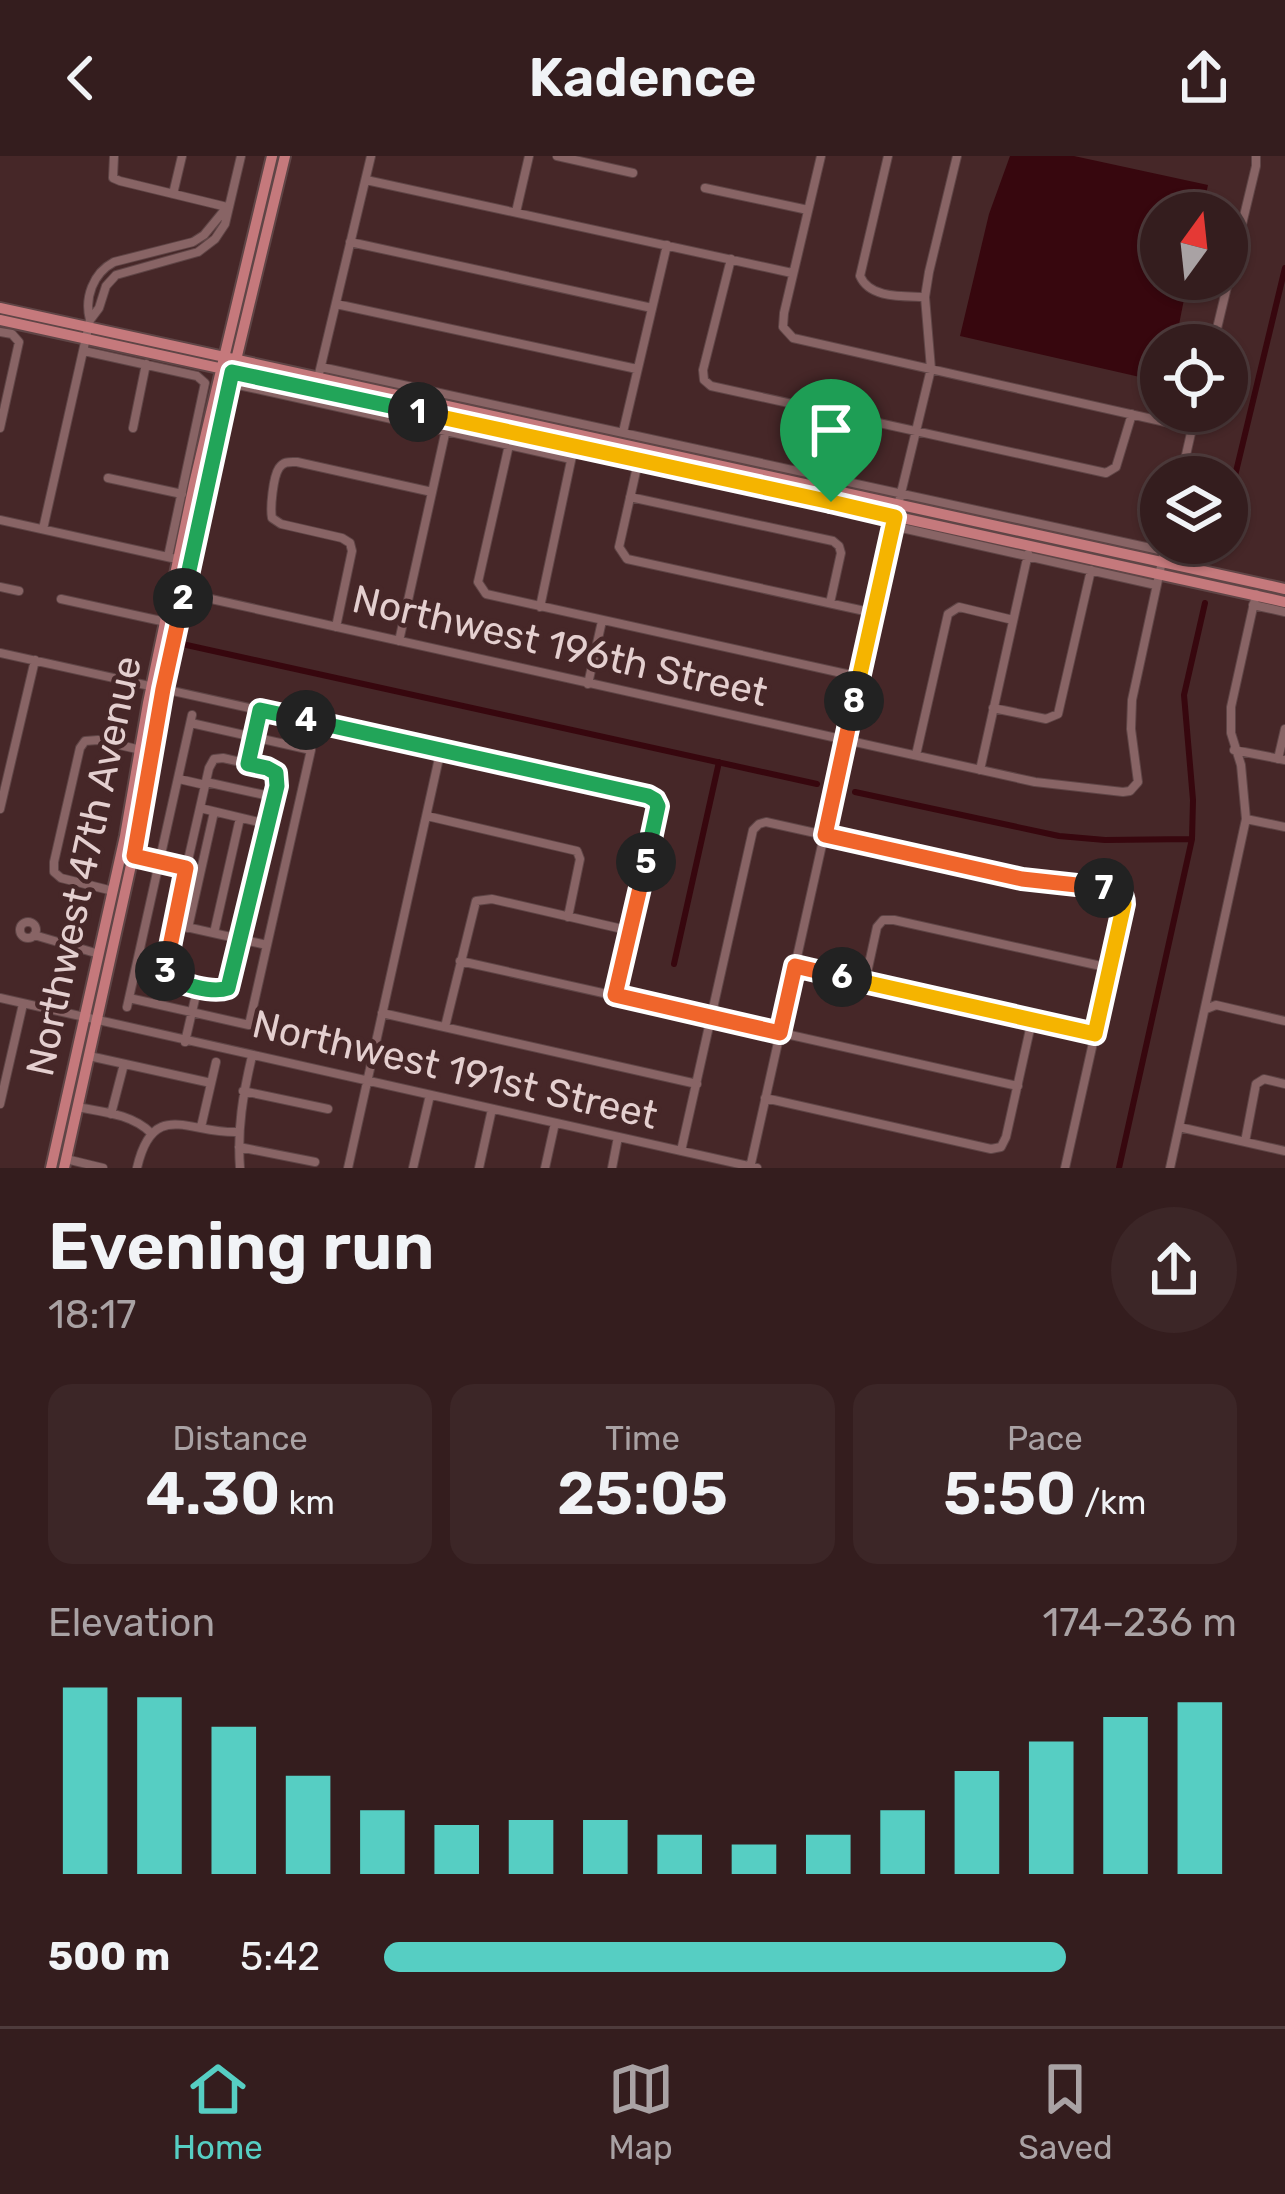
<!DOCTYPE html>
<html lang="en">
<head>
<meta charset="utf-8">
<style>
	body { margin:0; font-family:Rubik,sans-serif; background:#3c2627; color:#f1f3f6; height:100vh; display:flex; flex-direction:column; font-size:45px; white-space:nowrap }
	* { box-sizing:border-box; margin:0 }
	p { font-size:39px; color:#a9a2a4 }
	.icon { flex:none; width:66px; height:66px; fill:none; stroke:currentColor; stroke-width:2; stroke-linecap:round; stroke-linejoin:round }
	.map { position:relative; height:1012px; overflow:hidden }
	.drawer { display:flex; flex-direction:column; background:#341d1e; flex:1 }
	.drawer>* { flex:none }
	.needle { width:78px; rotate:15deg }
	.controls { position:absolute; left:1140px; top:36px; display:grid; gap:24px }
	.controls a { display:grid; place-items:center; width:108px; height:108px; border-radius:50%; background:#341d1e; box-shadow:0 3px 9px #0004,0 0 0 3px #4e3b3c; font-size:60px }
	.pin { position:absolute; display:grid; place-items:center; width:102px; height:102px; color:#fff; margin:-123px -51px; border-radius:50% 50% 50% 0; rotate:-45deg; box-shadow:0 0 12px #0007 }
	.pin .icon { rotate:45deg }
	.km { position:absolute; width:60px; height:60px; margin:-30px; border-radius:50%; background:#222; color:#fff; font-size:33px; line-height:60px; text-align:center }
	.round { display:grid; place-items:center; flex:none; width:126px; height:126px; border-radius:63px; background:#3c2627 }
	.headline { display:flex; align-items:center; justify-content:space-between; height:204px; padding:0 48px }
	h1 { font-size:66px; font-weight:600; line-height:90px }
	.figures { display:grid; grid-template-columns:repeat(3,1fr); gap:18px; height:204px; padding:12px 48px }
	.figures div { display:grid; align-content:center; border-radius:24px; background:#3c2627; text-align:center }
	.figures b { font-size:60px; font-weight:600 }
	.figures small { font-size:33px; font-weight:400 }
	.figures p { font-size:33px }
	.chart { height:336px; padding:24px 48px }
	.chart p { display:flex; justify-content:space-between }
	.chart svg { width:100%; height:216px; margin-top:12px; stroke:#56cec3; stroke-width:6 }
	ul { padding:0 48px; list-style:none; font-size:39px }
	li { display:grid; grid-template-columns:192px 144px 1fr; align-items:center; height:90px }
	li i { height:30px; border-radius:15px; background:#56cec3 }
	header { display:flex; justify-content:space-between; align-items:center; height:156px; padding:0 48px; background:#341d1e; font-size:54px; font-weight:600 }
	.dock { display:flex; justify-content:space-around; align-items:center; height:168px; border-top:3px solid #4e3b3c; background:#341d1e; font-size:33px; color:#a9a2a4 }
	.dock a { display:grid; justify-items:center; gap:6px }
	.dock .selected { color:#56cec3 }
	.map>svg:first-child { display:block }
</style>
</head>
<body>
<header><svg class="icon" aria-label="back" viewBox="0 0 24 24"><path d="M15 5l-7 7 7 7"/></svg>Kadence<svg class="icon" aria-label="share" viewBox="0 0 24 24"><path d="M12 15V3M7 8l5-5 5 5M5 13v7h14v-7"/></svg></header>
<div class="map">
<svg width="1285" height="1012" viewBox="0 0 1285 1012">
	<rect width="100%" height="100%" fill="#462728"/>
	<path fill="#37070e" d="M1010,0H1074L1208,29L1202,57H1161V123H1188L1175,189H1161V223L1153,224L960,180L989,58Z"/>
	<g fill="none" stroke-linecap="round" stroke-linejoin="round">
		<path stroke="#37070e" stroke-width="6" d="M1227,353L1285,112
			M1215,403L1219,387
			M182,488L817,628
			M855,636L1059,680L1105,684L1192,683
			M674,808L719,606
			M1119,1012L1192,683L1193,644L1184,539L1205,447"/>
		<g stroke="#5f4546" stroke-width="10">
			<path id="minor" d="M114,0L113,22L120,25L227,51
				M557,0L633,17
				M821,0L784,157L783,171L793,182L1192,272
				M888,0L860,120C870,143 903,140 925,141
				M366,24L792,117
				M705,32L808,54
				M173,38L182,0
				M516,56L529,0
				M350,86L652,152
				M731,103L703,214L704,224L711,230L1106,317L1116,311L1132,258
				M336,148L637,213
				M90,164L99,152L106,130L116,119L198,96L215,83L225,68L241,0
				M0,176L12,178L19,186L0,272
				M1213,189L1256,10V0
				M84,195L197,220L205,227L168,401
				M321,211L1164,395
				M318,222L371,0
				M243,230L571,303
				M133,272L146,208
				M623,276L667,89
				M509,289L478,426L486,438L860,521
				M641,293L619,391L627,403L874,457
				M1181,321L1196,255
				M108,322L182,338
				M630,341L833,385L839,390L841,397L830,447
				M0,364L172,402
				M893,370L1156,429
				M43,373L90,164C84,142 93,117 114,106L193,86L204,79L227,51
				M0,431L19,435
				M184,437L1035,626L1123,636L1130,635L1138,626L1131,573L1132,544L1166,387
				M61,443L166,466
				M1253,449L1285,456
				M540,451L572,300
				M336,471L352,395L350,387L342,382L281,368L272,362C270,352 273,321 279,312C284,305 289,306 297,306L432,336
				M399,485L451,251
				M0,497L648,640L655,645L657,650L615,839
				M588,528L602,465
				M993,552L1046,563L1058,558L1091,414
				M1234,594L1285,604
				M916,599L948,458L959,451L1013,464
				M223,602L267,612L276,617V630L232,825C229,828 228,831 225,833C215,838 175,825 165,819L164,810L209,612L214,603Z
				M1278,603L1285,573
				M248,607L259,554
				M980,614L1028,398
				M179,623L205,629
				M206,626L274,641
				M200,652L267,668
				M0,653L35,504
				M427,660L577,695L580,703L568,761
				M1246,663L1285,671
				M133,700L186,712
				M113,735L61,722L54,716V706L80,592L85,585L98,584L141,594
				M20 774a8 8 0 1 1 16 0a8 8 0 1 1-16 0Z
				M173,768L267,789
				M188,772L214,656
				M214,777L240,662
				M34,779L99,798
				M460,805L1018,930
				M795,810L1095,878
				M865,826L877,771L883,764H894L1110,812
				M0,842L757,1012
				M129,842L249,869L311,594L191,567
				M127,851L192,559
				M1206,853L1216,849L1285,865
				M382,857L697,928
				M445,871L476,745L492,743L631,775
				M185,886L198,830
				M89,900L211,927
				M243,935L328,953
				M765,942L991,993L1001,991L1006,981L1032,864
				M0,948L23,848
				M77,951C103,956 132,958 151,977
				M111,958L124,908
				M201,971L216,906
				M1179,971L1285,995
				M1245,986L1256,928L1264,923L1285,928
				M239,991L315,1006
				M681,995L753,674L759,668L766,666L1022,723L1110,732L1122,738L1124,748L1065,1012
				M66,1003L103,1012
				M137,1012C153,942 189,978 238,976
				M240,1012C237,973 243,938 252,900
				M348,1012L441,593
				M413,1012L430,939
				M479,1012L492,953
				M545,1012L555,967
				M612,1012L618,981
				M750,1012L893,370L931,213L925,141L929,116L957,0
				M1170,1012L1246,663L1241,609L1231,577V551L1256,438"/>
		</g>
		<g stroke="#5f4546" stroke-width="14">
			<path id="major" d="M0,152L1285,433
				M0,164L1285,446
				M51,1012L125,680L148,547L194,328L272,0
				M64,1012L133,700L163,533L205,333L285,0"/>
		</g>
		<use href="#minor" stroke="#886465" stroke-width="8"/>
		<use href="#major" stroke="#c5797c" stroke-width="10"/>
	</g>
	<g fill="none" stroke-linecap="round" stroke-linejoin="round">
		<g stroke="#fff" stroke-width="24">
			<path id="split-1" d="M418,256L831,346"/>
		</g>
		<g stroke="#fff" stroke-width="24">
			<path id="split-2" d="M183,442L232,216L418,256"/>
		</g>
		<g stroke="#fff" stroke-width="24">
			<path id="split-3" d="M165,815L186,712L134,700L163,533L183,442"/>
		</g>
		<g stroke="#fff" stroke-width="24">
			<path id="split-4" d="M165,815V819C180,828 212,838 228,832L277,630L276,617L267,612L248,608L260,554L306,564"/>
		</g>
		<g stroke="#fff" stroke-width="24">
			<path id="split-5" d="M306,564L648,640L655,644L658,650L646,706"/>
		</g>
		<g stroke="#fff" stroke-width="24">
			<path id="split-6" d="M646,706L615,839L780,877L795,810L842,821"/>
		</g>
		<g stroke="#fff" stroke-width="24">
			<path id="split-7" d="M842,821L1095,878L1124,748C1124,736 1115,733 1104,732"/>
		</g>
		<g stroke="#fff" stroke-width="24">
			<path id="split-8" d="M854,545L825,679L1022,723L1104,732"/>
		</g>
		<g stroke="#fff" stroke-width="24">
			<path id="split-9" d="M831,346L895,361L854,545"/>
		</g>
		<use href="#split-1" stroke="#f5b400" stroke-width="15"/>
		<use href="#split-2" stroke="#22a559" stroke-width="15"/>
		<use href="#split-3" stroke="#f0652b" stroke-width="15"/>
		<use href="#split-4" stroke="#22a559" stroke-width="15"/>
		<use href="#split-5" stroke="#22a559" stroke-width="15"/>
		<use href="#split-6" stroke="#f0652b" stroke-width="15"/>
		<use href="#split-7" stroke="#f5b400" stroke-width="15"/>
		<use href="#split-8" stroke="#f0652b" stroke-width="15"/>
		<use href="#split-9" stroke="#f5b400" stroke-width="15"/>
	</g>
	<g text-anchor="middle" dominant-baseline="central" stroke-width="9" stroke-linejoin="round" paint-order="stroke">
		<g font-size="39" fill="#e4cfcf" stroke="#462728">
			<text transform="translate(560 490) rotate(13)">Northwest 196th Street</text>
			<text transform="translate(84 710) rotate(-78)">Northwest 47th Avenue</text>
			<text transform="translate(455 914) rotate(13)">Northwest 191st Street</text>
		</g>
	</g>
</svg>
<div class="controls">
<a><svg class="needle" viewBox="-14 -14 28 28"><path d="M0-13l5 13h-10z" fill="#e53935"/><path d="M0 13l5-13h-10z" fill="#a9a2a4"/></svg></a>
<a><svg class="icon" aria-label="locate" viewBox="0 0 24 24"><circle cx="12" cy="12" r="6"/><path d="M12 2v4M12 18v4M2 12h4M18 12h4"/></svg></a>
<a><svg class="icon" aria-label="layers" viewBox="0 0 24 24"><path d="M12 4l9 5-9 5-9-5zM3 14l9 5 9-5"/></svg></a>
</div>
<div class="pin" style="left:831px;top:346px;background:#1e9e55"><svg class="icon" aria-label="arrive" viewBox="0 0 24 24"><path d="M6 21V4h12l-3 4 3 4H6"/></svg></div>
<b class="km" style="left:418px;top:256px">1</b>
<b class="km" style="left:183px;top:442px">2</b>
<b class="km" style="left:165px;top:815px">3</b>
<b class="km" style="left:306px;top:564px">4</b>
<b class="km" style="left:646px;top:706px">5</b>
<b class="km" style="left:842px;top:821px">6</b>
<b class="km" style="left:1104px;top:732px">7</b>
<b class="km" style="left:854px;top:545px">8</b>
</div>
<section class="drawer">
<div class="headline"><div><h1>Evening run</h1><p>18:17</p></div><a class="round"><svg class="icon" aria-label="share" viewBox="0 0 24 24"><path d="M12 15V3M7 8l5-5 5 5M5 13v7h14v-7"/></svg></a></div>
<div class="figures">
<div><p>Distance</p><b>4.30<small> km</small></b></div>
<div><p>Time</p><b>25:05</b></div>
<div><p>Pace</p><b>5:50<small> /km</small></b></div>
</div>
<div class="chart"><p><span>Elevation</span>174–236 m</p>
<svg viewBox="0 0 160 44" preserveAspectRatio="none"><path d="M5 44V6M15 44V8M25 44V14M35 44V24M45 44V31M55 44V34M65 44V33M75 44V33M85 44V36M95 44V38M105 44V36M115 44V31M125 44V23M135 44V17M145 44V12M155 44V9"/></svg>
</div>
<ul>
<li><b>500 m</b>5:42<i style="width:80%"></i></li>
</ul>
</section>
<nav class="dock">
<a class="selected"><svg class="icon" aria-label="home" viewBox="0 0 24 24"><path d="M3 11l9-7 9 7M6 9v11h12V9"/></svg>Home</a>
<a><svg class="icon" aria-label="map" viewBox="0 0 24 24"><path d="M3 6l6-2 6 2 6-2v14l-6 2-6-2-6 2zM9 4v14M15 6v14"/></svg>Map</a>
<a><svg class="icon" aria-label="saved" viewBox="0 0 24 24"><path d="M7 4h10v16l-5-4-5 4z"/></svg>Saved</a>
</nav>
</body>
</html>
